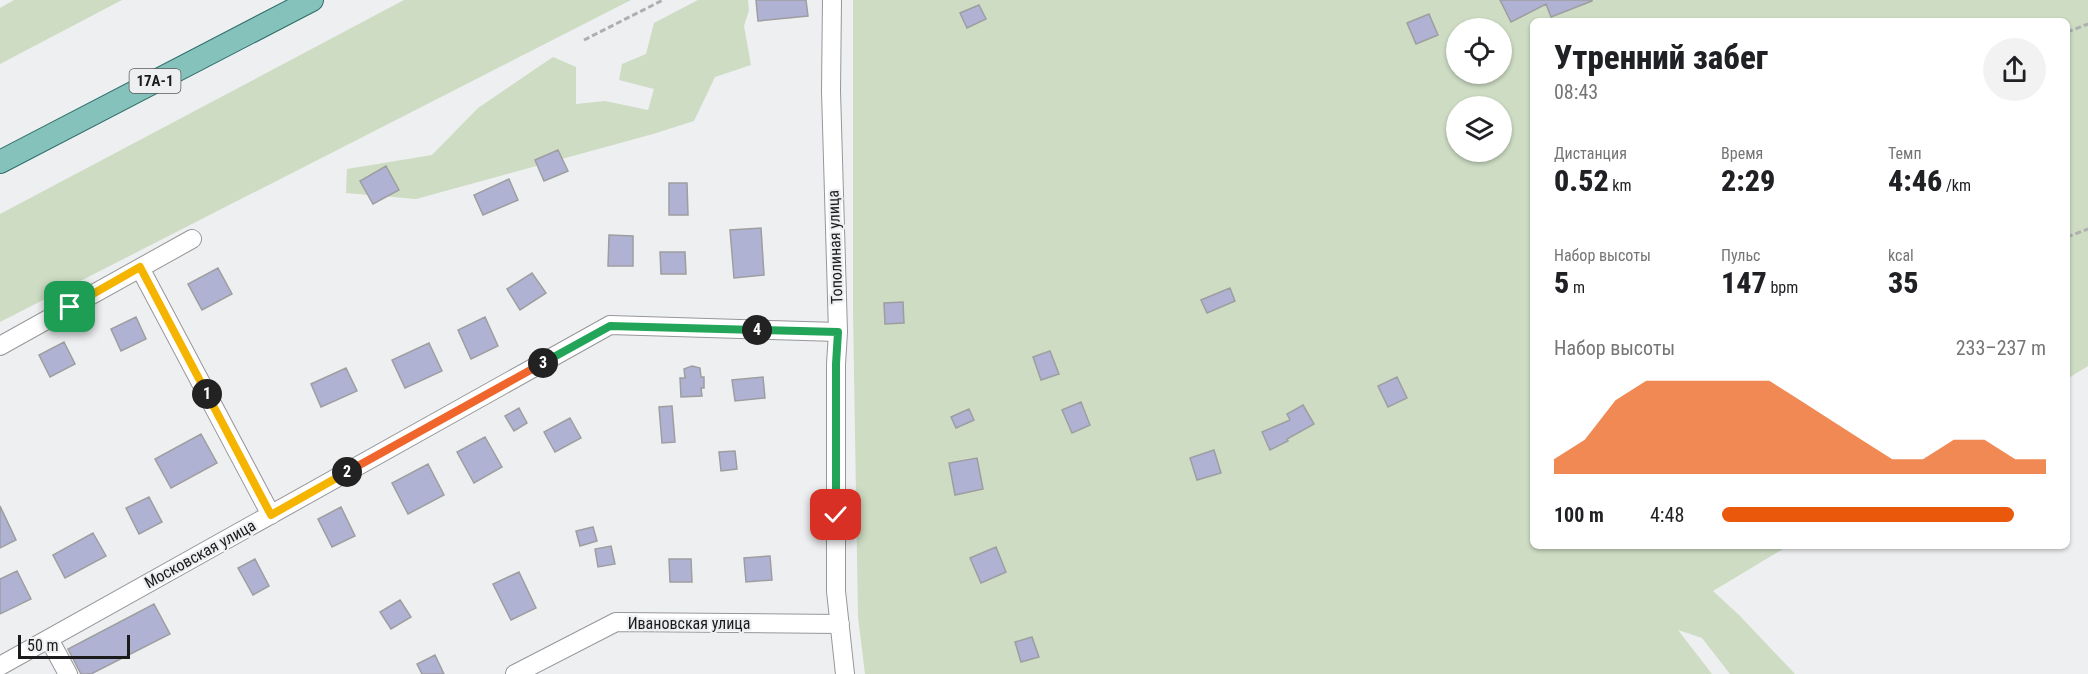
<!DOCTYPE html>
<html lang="ru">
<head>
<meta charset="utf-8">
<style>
	body { margin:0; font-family:"Roboto Condensed",sans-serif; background:#f2f2f2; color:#202124; height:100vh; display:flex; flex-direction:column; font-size:22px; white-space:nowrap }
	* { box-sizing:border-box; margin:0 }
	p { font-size:20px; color:#757577 }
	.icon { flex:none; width:33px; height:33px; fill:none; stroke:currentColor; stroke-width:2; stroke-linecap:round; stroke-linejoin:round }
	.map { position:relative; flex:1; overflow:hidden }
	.side { position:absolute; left:1530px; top:18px; width:540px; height:531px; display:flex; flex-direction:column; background:#fff; border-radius:9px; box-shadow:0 2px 4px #0004 }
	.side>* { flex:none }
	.tools { position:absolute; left:1446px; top:18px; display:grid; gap:12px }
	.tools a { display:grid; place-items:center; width:66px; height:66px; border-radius:50%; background:#fff; box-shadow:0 2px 4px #0004; font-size:30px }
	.scale { position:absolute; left:18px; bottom:15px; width:112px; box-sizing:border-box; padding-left:6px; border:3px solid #1b1b1c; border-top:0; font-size:16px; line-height:21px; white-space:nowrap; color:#1b1b1c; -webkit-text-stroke:4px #eeeff1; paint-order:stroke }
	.pin { position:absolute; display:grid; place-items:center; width:51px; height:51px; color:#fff; margin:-26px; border-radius:12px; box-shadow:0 3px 9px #0006 }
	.km { position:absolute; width:30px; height:30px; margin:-15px; border-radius:50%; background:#222; color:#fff; font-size:16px; line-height:30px; text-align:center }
	.round { display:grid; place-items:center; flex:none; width:63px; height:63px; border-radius:32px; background:#f2f2f2 }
	.overview { display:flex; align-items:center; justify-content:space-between; height:102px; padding:0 24px }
	h1 { font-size:33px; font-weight:800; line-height:45px }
	.stats { display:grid; grid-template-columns:repeat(3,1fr); gap:9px; height:102px; padding:6px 24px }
	.stats div { display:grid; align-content:center }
	.stats b { font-size:30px; font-weight:800 }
	.stats small { font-size:16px; font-weight:400 }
	.stats p { font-size:16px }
	.chart { height:168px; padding:12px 24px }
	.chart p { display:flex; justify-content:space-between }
	.chart svg { width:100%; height:108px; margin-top:6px; fill:#ea580c; opacity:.7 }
	ul { padding:0 24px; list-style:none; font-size:20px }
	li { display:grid; grid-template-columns:96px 72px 1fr; align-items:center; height:45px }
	li i { height:15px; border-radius:8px; background:#ea580c }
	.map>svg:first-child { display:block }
</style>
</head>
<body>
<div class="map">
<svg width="2088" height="674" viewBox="0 0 2088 674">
	<rect width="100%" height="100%" fill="#eeeff1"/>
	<path fill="#cddcc3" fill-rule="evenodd" d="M14,0H122L0,64V8Z
		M404,0H631L0,322V214Z
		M698,0H748L749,10L744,26L751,65L715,77L694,121L653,134L416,199L346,193L347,169L432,155L478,108L553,57L576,67V104L605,101L648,110L654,89L619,80L622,64L646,54L654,23Z
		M853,0H2088V366L2067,379V21H1533V546H1788L1713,591L1739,615L1795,674H1730L1702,638L1678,630L1712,674H865L858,617L853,309ZM1456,28H1502V74H1456ZM1456,106H1502V152H1456Z"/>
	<path fill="#afb2d3" stroke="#9e9ea0" stroke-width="1.5" d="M756,0H806L808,16L758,21Z
		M1500,0H1592V1L1551,17L1546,4L1511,22Z
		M979,5L986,19L967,28L960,13Z
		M1429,14L1438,35L1416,44L1407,23Z
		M558,150L568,171L544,181L535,160Z
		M386,166L399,190L373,204L360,181Z
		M509,179L518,200L483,215L474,195Z
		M669,183H687L688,215H669Z
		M761,228L764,275L734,278L730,230Z
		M609,235L633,236V266H608Z
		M660,252H685L686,274H661Z
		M218,268L232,294L202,310L188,284Z
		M532,273L546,293L520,310L507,289Z
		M1230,288L1235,301L1207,313L1201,300Z
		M903,302L904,323L885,324L884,303Z
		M136,317L146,339L121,351L111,329Z
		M485,317L498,346L471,359L458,330Z
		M64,342L75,364L50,377L39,355Z
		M429,343L442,371L405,388L392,360Z
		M1050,351L1059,374L1041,380L1033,357Z
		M692,366L700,368L701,377H704V388H701L702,396L681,397L680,378H685L684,369Z
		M346,368L357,391L321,407L311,384Z
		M763,377L765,398L735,401L732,380Z
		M1397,377L1407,398L1388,407L1378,386Z
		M1081,402L1090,425L1072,433L1062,410Z
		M1303,405L1314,424L1287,439L1288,441L1270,450L1262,432L1290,420L1287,414Z
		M672,406L675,442L662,443L659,407Z
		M519,408L527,423L514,431L505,416Z
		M969,409L974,420L956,428L951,417Z
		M570,418L581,438L555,452L544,432Z
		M201,434L217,463L171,488L155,459Z
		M485,437L502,467L474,483L457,452Z
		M1214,450L1221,473L1197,480L1190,458Z
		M735,451L737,469L721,471L719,452Z
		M977,458L983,489L955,495L949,463Z
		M428,464L444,495L408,514L392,483Z
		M149,497L162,522L139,534L126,508Z
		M0,506L16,540L0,548Z
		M341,507L355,536L332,547L318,519Z
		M593,527L597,541L580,546L576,531Z
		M93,533L106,556L65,578L53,555Z
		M611,546L615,564L598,567L595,549Z
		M996,547L1006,572L981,583L970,558Z
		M770,556L772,580L746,582L744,558Z
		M255,559L269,586L253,595L238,568Z
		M669,559H691L692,582H670Z
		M17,571L31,599L0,614V579Z
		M519,572L536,608L511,620L493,584Z
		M400,600L411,617L391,629L380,612Z
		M154,604L170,634L91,674H81L68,649Z
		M1032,637L1039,657L1021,662L1015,642Z
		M435,655L444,674H422L417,664Z"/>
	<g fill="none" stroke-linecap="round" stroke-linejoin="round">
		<g stroke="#97979a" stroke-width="20">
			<path id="minor" d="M832,0L831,91L838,332L836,364V591L845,674
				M140,268L271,515
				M0,346L192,239
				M49,639L68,674
				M0,666L610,325L838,332
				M515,674L616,622L840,624"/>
		</g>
		<g stroke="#2c6d67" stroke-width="24">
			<path id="major" d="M0,162L312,0"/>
		</g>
		<path stroke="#aeafb0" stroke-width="3" stroke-dasharray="6 3" stroke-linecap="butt" d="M2067,32L2088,24
			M584,40L663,0
			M2067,237L2088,229"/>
		<use href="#minor" stroke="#fff" stroke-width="18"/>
		<use href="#major" stroke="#86c2bc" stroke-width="22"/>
	</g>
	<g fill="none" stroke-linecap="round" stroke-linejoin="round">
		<g stroke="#fff" stroke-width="12">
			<path id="split-1" d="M70,307L140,267L207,394"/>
		</g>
		<g stroke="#fff" stroke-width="12">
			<path id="split-2" d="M207,394L271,515L347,472"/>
		</g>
		<g stroke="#fff" stroke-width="12">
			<path id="split-3" d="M347,472L543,363"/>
		</g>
		<g stroke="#fff" stroke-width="12">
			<path id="split-4" d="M543,363L610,326L757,330"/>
		</g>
		<g stroke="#fff" stroke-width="12">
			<path id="split-5" d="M757,330L838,332L836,364V515"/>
		</g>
		<use href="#split-1" stroke="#f5b400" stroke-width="8"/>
		<use href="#split-2" stroke="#f5b400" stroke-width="8"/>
		<use href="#split-3" stroke="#f0652b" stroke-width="8"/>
		<use href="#split-4" stroke="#22a559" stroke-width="8"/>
		<use href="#split-5" stroke="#22a559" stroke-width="8"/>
	</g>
	<g text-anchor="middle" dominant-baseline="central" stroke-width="4.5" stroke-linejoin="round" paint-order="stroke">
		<rect fill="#eeeff1" stroke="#5a5b5c" stroke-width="1.5" x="129.5" y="69" width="51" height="24" rx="4.5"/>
		<g font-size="15" font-weight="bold" fill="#1b1b1c">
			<text x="155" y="81">17А-1</text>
		</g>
		<g font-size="16" fill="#1b1b1c" stroke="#eeeff1">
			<text transform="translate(835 247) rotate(-92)">Тополиная улица</text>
			<text transform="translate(200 554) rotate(-29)">Московская улица</text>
			<text x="689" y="623">Ивановская улица</text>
		</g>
	</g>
</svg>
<div class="tools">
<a><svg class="icon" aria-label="locate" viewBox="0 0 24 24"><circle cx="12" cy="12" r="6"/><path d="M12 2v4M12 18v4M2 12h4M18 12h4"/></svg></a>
<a><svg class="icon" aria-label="layers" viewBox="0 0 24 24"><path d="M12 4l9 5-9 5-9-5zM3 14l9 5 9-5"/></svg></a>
</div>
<div class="scale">50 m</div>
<div class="pin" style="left:70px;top:307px;background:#1e9e55"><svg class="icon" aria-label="arrive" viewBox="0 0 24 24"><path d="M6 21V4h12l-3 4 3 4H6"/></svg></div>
<div class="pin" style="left:836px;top:515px;background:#d93025"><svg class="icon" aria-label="check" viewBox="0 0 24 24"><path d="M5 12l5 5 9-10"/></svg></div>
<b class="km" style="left:207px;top:394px">1</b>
<b class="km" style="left:347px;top:472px">2</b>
<b class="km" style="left:543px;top:363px">3</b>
<b class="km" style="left:757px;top:330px">4</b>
<section class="side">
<div class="overview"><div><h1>Утренний забег</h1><p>08:43</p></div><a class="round"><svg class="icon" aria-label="share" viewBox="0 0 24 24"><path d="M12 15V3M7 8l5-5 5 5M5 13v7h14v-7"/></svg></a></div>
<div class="stats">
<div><p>Дистанция</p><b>0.52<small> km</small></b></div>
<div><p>Время</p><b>2:29</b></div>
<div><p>Темп</p><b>4:46<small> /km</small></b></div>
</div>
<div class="stats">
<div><p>Набор высоты</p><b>5<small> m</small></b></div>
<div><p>Пульс</p><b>147<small> bpm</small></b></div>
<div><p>kcal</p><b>35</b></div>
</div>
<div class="chart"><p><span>Набор высоты</span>233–237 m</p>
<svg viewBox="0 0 160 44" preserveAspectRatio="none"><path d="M0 44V38L10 30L20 14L30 6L40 6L50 6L60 6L70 6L80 14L90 22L100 30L110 38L120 38L130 30L140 30L150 38L160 38V44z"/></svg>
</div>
<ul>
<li><b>100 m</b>4:48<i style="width:90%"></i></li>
</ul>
</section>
</div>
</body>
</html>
